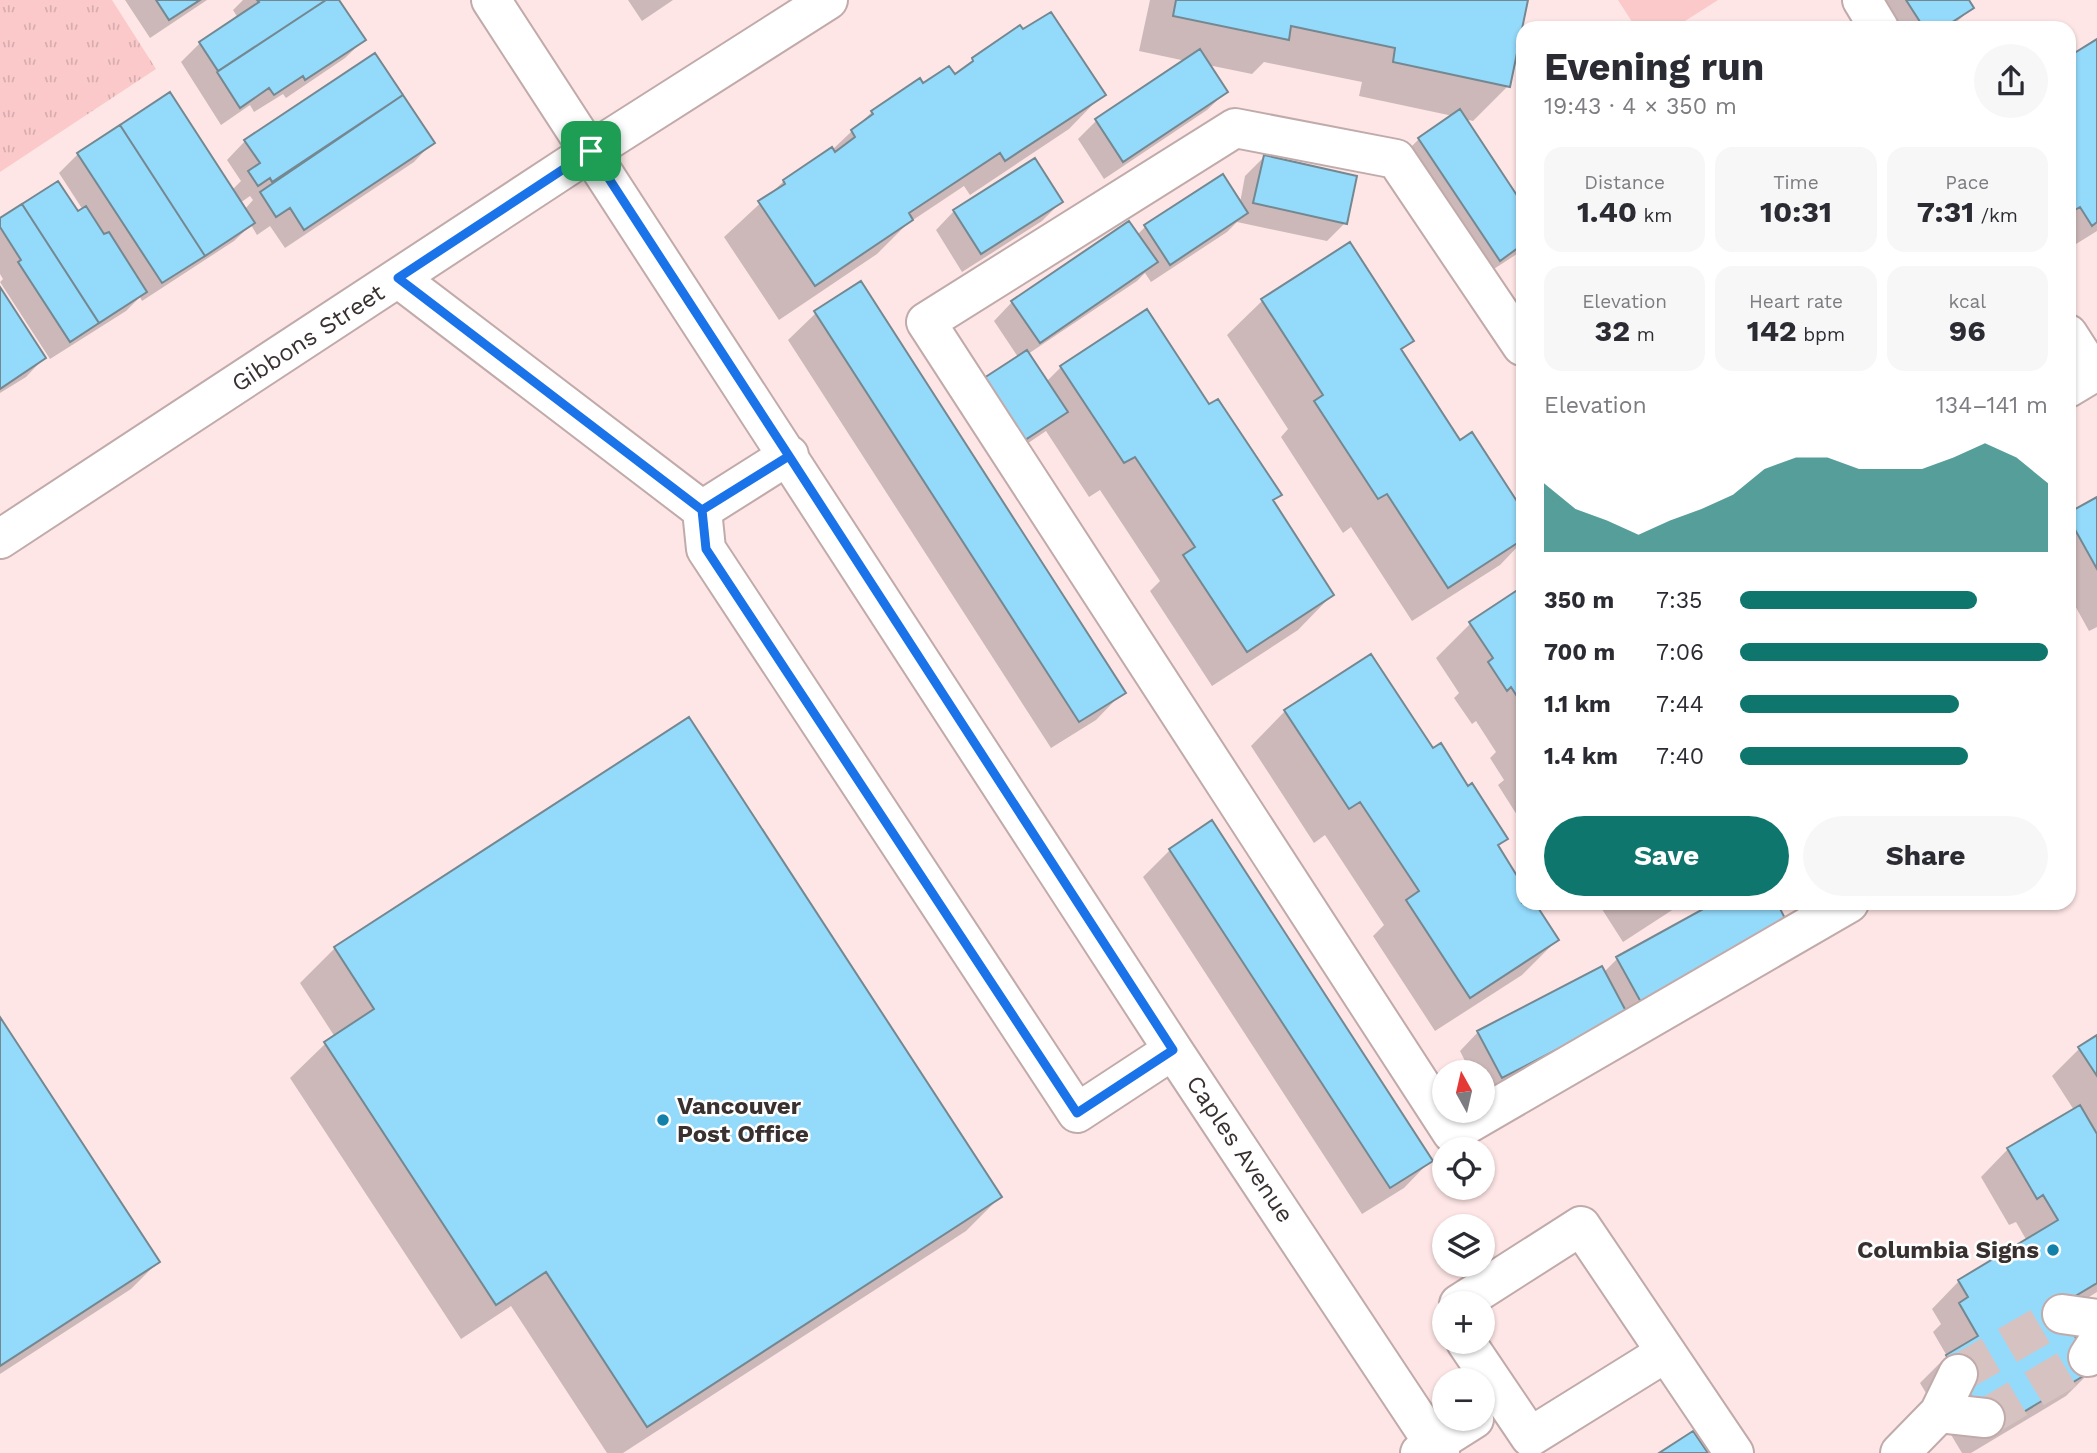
<!DOCTYPE html>
<html lang="en">
<head>
<meta charset="utf-8">
<style>
	body { margin:0; font-family:"Work Sans",sans-serif; background:#f7f7f7; color:#2b2b33; height:100vh; display:flex; flex-direction:column; font-size:26px; white-space:nowrap }
	* { box-sizing:border-box; margin:0 }
	p { font-size:23px; color:#7c7c81 }
	.icon { flex:none; width:38px; height:38px; fill:none; stroke:currentColor; stroke-width:2; stroke-linecap:round; stroke-linejoin:round }
	.map { position:relative; flex:1; overflow:hidden }
	.details { position:absolute; left:1516px; top:21px; width:560px; height:889px; display:flex; flex-direction:column; background:#fff; border-radius:21px; box-shadow:0 2px 5px #0004 }
	.details>* { flex:none }
	.needle { width:46px; rotate:352deg }
	.buttons { position:absolute; left:1432px; top:1060px; display:grid; gap:14px }
	.buttons a { display:grid; place-items:center; width:63px; height:63px; border-radius:50%; background:#fff; box-shadow:0 2px 5px #0004; font-size:35px }
	.pin { position:absolute; display:grid; place-items:center; width:60px; height:60px; color:#fff; margin:-30px; border-radius:14px; box-shadow:0 4px 10px #0006 }
	.round { display:grid; place-items:center; flex:none; width:74px; height:74px; border-radius:37px; background:#f7f7f7 }
	.overview { display:flex; align-items:center; justify-content:space-between; height:119px; padding:0 28px }
	h1 { font-size:38px; font-weight:700; line-height:52px }
	.figures { display:grid; grid-template-columns:repeat(3,1fr); gap:10px; height:119px; padding:7px 28px }
	.figures div { display:grid; align-content:center; border-radius:18px; background:#f7f7f7; text-align:center }
	.figures b { font-size:30px; font-weight:700 }
	.figures small { font-size:19px; font-weight:400 }
	.figures p { font-size:19px }
	.chart { height:196px; padding:14px 28px }
	.chart p { display:flex; justify-content:space-between }
	.chart svg { width:100%; height:126px; margin-top:7px; fill:#0f766e; opacity:.7 }
	.primary-button { display:flex; gap:14px; margin-top:auto; padding:14px 28px }
	.primary-button a { flex:1; height:80px; border-radius:42px; background:#0f766e; color:#fff; font-size:28px; font-weight:700; line-height:80px; text-align:center }
	.primary-button a+a { background:#f7f7f7; color:#2b2b33 }
	ul { padding:0 28px; list-style:none; font-size:23px }
	li { display:grid; grid-template-columns:112px 84px 1fr; align-items:center; height:52px }
	li i { height:18px; border-radius:9px; background:#0f766e }
	.map>svg:first-child { display:block }
</style>
</head>
<body>
<div class="map">
<svg width="2097" height="1453" viewBox="0 0 2097 1453">
	<defs>
		<pattern id="grass-tufts" width="24" height="20" patternUnits="userSpaceOnUse" patternTransform="scale(1.75)"><rect width="24" height="20" fill="#fbc9ca"/><path d="M3 7l-1-3M5 7V3M7 7l1-3M15 17l-1-3M17 17v-4M19 17l1-3" fill="none" stroke="#d8adae"/></pattern>
	</defs>
	<rect width="100%" height="100%" fill="#ffe6e6"/>
	<path fill="url(#grass-tufts)" d="M0,0H112L156,69L0,172Z"/>
	<path fill="#fbc9ca" d="M1618,0H1718L1674,28H1636Z"/>
	<path fill="#0003" fill-rule="evenodd" d="M125,0H207L150,38Z
		M243,0H338L364,40L345,58L286,98L283,94L254,112L250,105L221,125L181,62L200,43L238,18L233,10Z
		M628,0H673L642,21Z
		M1150,0H1526L1508,86L1473,121L1464,119L1522,205V256L1520,252L1480,278L1400,158L1419,139L1453,116L1359,96L1362,82L1264,62L1252,74L1208,65L1226,92L1207,110L1104,179L1078,139L1096,121L1186,61L1139,51Z
		M1875,0H1967L1972,8L1950,28H1894Z
		M2097,41V231L2068,249V59Z
		M374,56L432,143L414,162L285,248L270,226L257,235L251,225L234,241L142,301L140,297L126,311L50,359L0,282L3,279L0,274V220L77,214L83,210L59,173L78,154L232,190L241,181L227,160L245,141ZM250,196L253,200L245,209L240,203Z
		M973,60L1103,94L1069,129L970,195L964,186L907,224L877,254L779,320L724,237L784,181L832,150L872,112L922,86L954,77Z
		M1264,157L1345,223L1327,241L1237,222L1227,232L1151,282L1145,273L1137,281L1028,354L1046,382L1061,367L1209,407L1279,495L1272,502L1332,595L1298,630L1212,686L1150,591L1160,581L1100,490L1089,497L1046,431L1006,458L1018,357L994,321L1012,302L1137,235L1145,227L1240,203L1245,176Z
		M1061,202L1042,221L962,272L936,230L954,211Z
		M1349,245L1411,341L1401,351L1460,442L1514,500L1522,492V542L1500,565L1412,621L1351,527L1343,533L1281,437L1288,429L1227,335L1262,301Z
		M0,290L44,358L26,377L0,393Z
		M816,313L1123,692L1096,720L1051,748L788,340Z
		M2097,499V627L2089,631L2068,593V515Z
		M1522,589V823L1498,785L1504,780L1490,758L1496,752L1476,721L1472,724L1454,698L1459,693L1436,658L1471,623Z
		M1285,711L1432,750L1506,839L1497,848L1522,887V903H1533L1557,940L1522,975L1435,1031L1373,936L1384,925L1325,835L1314,843L1251,746Z
		M688,719L1000,1197L966,1231L623,1453H607L511,1306L461,1339L290,1078L325,1044L335,1037L300,983L335,948Z
		M1170,850L1431,1160L1404,1188L1362,1214L1143,877Z
		M1588,903H1598L1591,908Z
		M1598,903H1683L1623,942Z
		M1717,903H1775L1786,923L1482,1094V1073H1471L1460,1051L1478,1032L1604,972L1617,959Z
		M0,1020L158,1262L131,1289L0,1374Z
		M2097,1037V1292L2060,1315L2093,1369L2066,1396L1971,1453H1962L1920,1383L1947,1356L1933,1332L1941,1324L1932,1309L1959,1281L2027,1241L2016,1222L2009,1225L1981,1177L2008,1149L2074,1110L2052,1076L2079,1049Z"/>
	<path fill="#94dafb" stroke="#748892" stroke-width="2" d="M156,0H200L169,20Z
		M257,0H326L218,71L199,42L259,2Z
		M326,0H339L366,40L305,80L303,76L274,95L269,88L240,108L217,72Z
		M1176,0H1528L1510,87L1393,62L1395,48L1291,26L1289,40L1173,16Z
		M1906,0H1969L1974,8L1943,28H1924Z
		M1051,12L1106,95L1005,161L1000,153L909,213L913,220L815,286L758,201L785,184L783,180L832,147L835,152L855,137L851,130L873,114L871,111L920,78L923,83L949,66L955,74L973,61L972,58L1020,25L1023,29Z
		M2097,39V222L2092,226L2080,207L2068,214V57Z
		M1200,49L1228,92L1123,162L1095,119Z
		M375,53L403,95L272,182L270,178L258,186L248,171L260,163L244,140Z
		M170,92L255,223L205,256L120,125Z
		M403,95L435,143L304,230L290,208L276,217L260,192Z
		M1460,109L1522,203V245L1500,261L1418,138Z
		M120,125L205,256L162,283L77,153Z
		M1264,155L1357,176L1347,224L1253,203Z
		M1035,158L1063,202L981,254L953,210Z
		M1223,174L1248,213L1170,265L1144,225Z
		M58,181L78,211L86,206L104,234L109,232L147,292L99,323L22,204Z
		M22,204L99,323L70,342L18,262L21,260L0,227V218Z
		M1129,221L1158,262L1040,343L1011,301Z
		M1350,242L1414,341L1401,349L1460,440L1472,432L1522,509V540L1448,588L1387,494L1378,499L1314,401L1323,395L1261,299Z
		M861,281L1126,693L1079,722L814,311Z
		M0,287L46,358L0,389Z
		M1147,309L1209,404L1218,399L1282,495L1273,500L1334,595L1247,652L1183,555L1195,547L1135,457L1124,463L1060,366Z
		M1027,350L1068,412L1025,440L984,378Z
		M2097,497V569L2068,517V513Z
		M1522,587V704L1511,687L1507,691L1488,662L1493,658L1469,622Z
		M1371,654L1433,748L1441,743L1468,786L1472,783L1508,839L1498,845L1522,884V903H1535L1559,940L1470,998L1406,900L1419,891L1360,802L1349,809L1284,710Z
		M689,717L1002,1197L647,1427L546,1272L496,1305L324,1042L374,1009L334,947Z
		M1212,820L1433,1161L1390,1188L1169,849Z
		M1714,903H1777L1788,924L1642,1004L1616,957Z
		M1602,966L1627,1013L1502,1078L1477,1031Z
		M0,1017L160,1262L0,1366Z
		M2097,1035V1076L2078,1047Z
		M2080,1105L2097,1134V1283L2057,1307L2095,1369L1992,1431L1946,1355L1978,1336L1959,1303L1968,1297L1958,1280L2058,1220L2043,1195L2037,1199L2007,1148Z
		M1693,1431L1708,1453H1659Z"/>
	<g fill="none" stroke-linecap="round" stroke-linejoin="round">
		<path stroke="#d7c2c2" stroke-width="38" stroke-dasharray="38 19" stroke-linecap="butt" d="M1958,1374L2062,1314
			M1985,1418L2088,1357"/>
		<g stroke="#c1aaaa" stroke-width="42">
			<path id="minor" d="M491,0L1173,1050L1440,1453
				M1862,0L1879,28
				M398,278L702,510
				M2068,334L2093,373L2068,388
				M1522,346L1396,159L1235,128L926,322L1452,1133L1849,903
				M789,455L702,510L706,549L1077,1113L1173,1050
				M0,539L591,151L828,0
				M1459,1304L1581,1226L1734,1453
				M2062,1314L2097,1319
				M1466,1342L1530,1437L1665,1353
				M2088,1357L2097,1343
				M1939,1413L1958,1374
				M1420,1453L1474,1419
				M1900,1453L1939,1413L1985,1418"/>
		</g>
		<use href="#minor" stroke="#fff" stroke-width="38"/>
	</g>
	<g fill="none" stroke-linecap="round" stroke-linejoin="round">
		<g stroke="#fff" stroke-width="14">
			<path id="route" d="M591,151L398,278L702,510L789,456L1173,1050L1077,1113L706,549L702,510L789,456L591,151"/>
		</g>
		<use href="#route" stroke="#1a73e8" stroke-width="9"/>
	</g>
	<g fill="#1181a9" stroke="#fff" stroke-width="2.5">
		<circle cx="663" cy="1120" r="7"/>
		<circle cx="2053" cy="1250" r="7"/>
	</g>
	<g text-anchor="middle" dominant-baseline="central" stroke-width="5" stroke-linejoin="round" paint-order="stroke">
		<g font-size="24" fill="#393030" stroke="#fff">
			<text transform="translate(308 338) rotate(-33)">Gibbons Street</text>
			<text transform="translate(1240 1149) rotate(56)">Caples Avenue</text>
		</g>
		<g font-size="24" font-weight="bold" fill="#393030" stroke="#fff" text-anchor="start">
			<text x="677" y="1106">Vancouver<tspan x="677" dy="28">Post Office</tspan></text>
			<text x="2039" y="1250" text-anchor="end">Columbia Signs</text>
		</g>
	</g>
</svg>
<div class="buttons">
<a><svg class="needle" viewBox="-14 -14 28 28"><path d="M0-13l5 13h-10z" fill="#e53935"/><path d="M0 13l5-13h-10z" fill="#7c7c81"/></svg></a>
<a><svg class="icon" aria-label="locate" viewBox="0 0 24 24"><circle cx="12" cy="12" r="6"/><path d="M12 2v4M12 18v4M2 12h4M18 12h4"/></svg></a>
<a><svg class="icon" aria-label="layers" viewBox="0 0 24 24"><path d="M12 4l9 5-9 5-9-5zM3 14l9 5 9-5"/></svg></a>
<a>+</a>
<a>−</a>
</div>
<div class="pin" style="left:591px;top:151px;background:#1e9e55"><svg class="icon" aria-label="arrive" viewBox="0 0 24 24"><path d="M6 21V4h12l-3 4 3 4H6"/></svg></div>
<section class="details">
<div class="overview"><div><h1>Evening run</h1><p>19:43 · 4 × 350 m</p></div><a class="round"><svg class="icon" aria-label="share" viewBox="0 0 24 24"><path d="M12 15V3M7 8l5-5 5 5M5 13v7h14v-7"/></svg></a></div>
<div class="figures">
<div><p>Distance</p><b>1.40<small> km</small></b></div>
<div><p>Time</p><b>10:31</b></div>
<div><p>Pace</p><b>7:31<small> /km</small></b></div>
</div>
<div class="figures">
<div><p>Elevation</p><b>32<small> m</small></b></div>
<div><p>Heart rate</p><b>142<small> bpm</small></b></div>
<div><p>kcal</p><b>96</b></div>
</div>
<div class="chart"><p><span>Elevation</span>134–141 m</p>
<svg viewBox="0 0 160 44" preserveAspectRatio="none"><path d="M0 44V20L10 29L20 33L30 38L40 33L50 29L60 24L70 15L80 11L90 11L100 15L110 15L120 15L130 11L140 6L150 11L160 20V44z"/></svg>
</div>
<ul>
<li><b>350 m</b>7:35<i style="width:77%"></i></li>
<li><b>700 m</b>7:06<i style="width:100%"></i></li>
<li><b>1.1 km</b>7:44<i style="width:71%"></i></li>
<li><b>1.4 km</b>7:40<i style="width:74%"></i></li>
</ul>
<div class="primary-button"><a>Save</a><a>Share</a></div>
</section>
</div>
</body>
</html>
